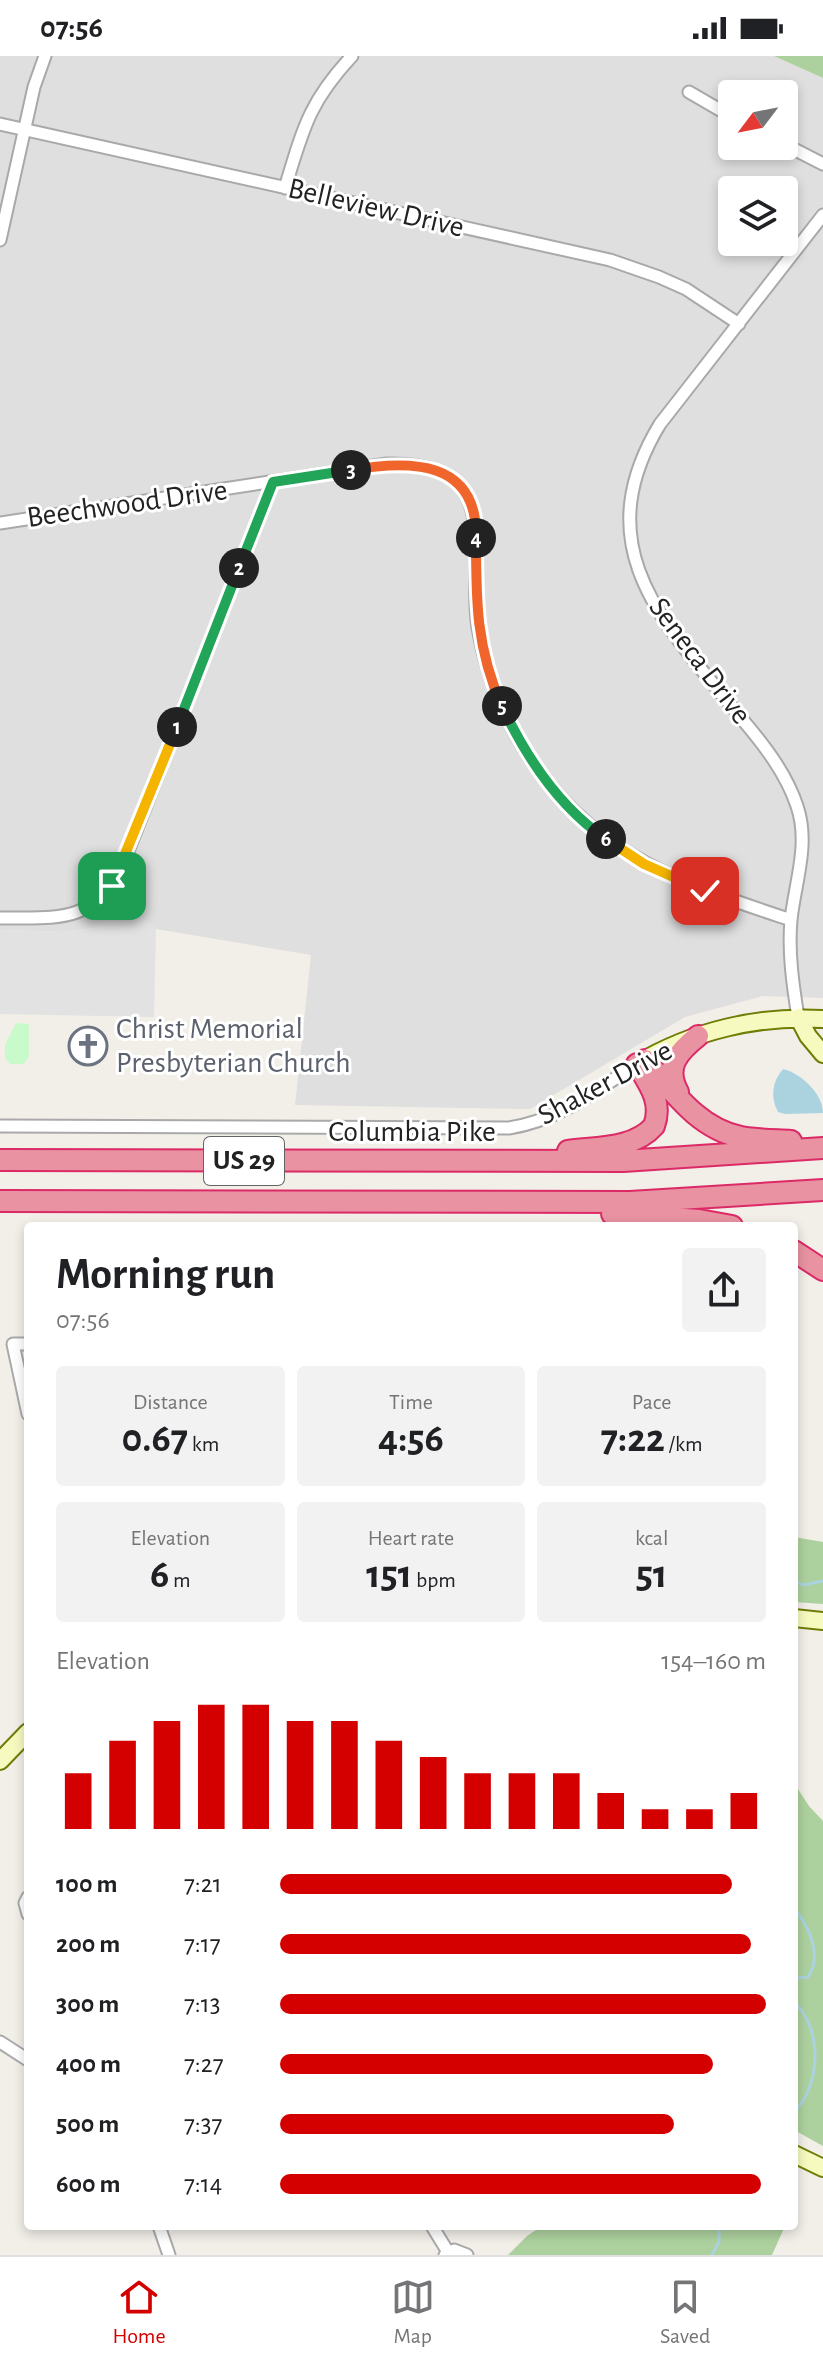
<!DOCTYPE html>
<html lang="en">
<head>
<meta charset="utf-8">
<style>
	body { margin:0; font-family:"Alegreya Sans",sans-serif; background:#f2f2f2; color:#202124; height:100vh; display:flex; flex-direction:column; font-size:30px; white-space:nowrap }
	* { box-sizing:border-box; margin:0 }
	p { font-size:26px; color:#757577 }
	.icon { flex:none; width:44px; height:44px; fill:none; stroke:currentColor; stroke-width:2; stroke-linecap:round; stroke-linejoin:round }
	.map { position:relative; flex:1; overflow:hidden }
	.details { position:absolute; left:24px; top:1166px; width:774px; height:1008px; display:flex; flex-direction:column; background:#fff; border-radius:8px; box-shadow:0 4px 12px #0003 }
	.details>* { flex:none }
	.needle { width:52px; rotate:238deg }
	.controls { position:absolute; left:718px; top:24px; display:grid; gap:16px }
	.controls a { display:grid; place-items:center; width:80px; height:80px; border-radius:8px; background:#fff; box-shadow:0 4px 12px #0003; font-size:40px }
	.pin { position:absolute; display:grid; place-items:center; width:68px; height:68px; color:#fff; margin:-34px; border-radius:16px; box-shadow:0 4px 12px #0006 }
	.km { position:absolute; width:40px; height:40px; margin:-20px; border-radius:50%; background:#222; color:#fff; font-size:22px; line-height:40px; text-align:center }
	.round { display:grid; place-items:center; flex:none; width:84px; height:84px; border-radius:8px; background:#f2f2f2 }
	.overview { display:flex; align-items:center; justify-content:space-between; height:136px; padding:0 32px }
	h1 { font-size:44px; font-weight:700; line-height:60px }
	.metrics { display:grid; grid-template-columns:repeat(3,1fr); gap:12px; height:136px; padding:8px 32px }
	.metrics div { display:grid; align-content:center; border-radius:8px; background:#f2f2f2; text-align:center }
	.metrics b { font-size:40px; font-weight:700 }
	.metrics small { font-size:22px; font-weight:400 }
	.metrics p { font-size:22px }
	.chart { height:224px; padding:16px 32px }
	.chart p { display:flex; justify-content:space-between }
	.chart svg { width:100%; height:144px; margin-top:8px; stroke:#d40000; stroke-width:6 }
	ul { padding:0 32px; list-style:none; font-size:26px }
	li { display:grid; grid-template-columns:128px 96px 1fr; align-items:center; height:60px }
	li i { height:20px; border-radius:10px; background:#d40000 }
	.status { display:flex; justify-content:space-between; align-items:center; height:56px; padding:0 40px; background:#fff; direction:ltr }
	.status svg { height:22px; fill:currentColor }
	.tab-bar { display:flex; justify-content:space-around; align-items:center; height:112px; border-top:2px solid #e0e0e0; background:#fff; font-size:22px; color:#757577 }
	.tab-bar a { display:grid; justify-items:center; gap:4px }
	.tab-bar .selected { color:#d40000 }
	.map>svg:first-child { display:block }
</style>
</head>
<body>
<div class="status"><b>07:56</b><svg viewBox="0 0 49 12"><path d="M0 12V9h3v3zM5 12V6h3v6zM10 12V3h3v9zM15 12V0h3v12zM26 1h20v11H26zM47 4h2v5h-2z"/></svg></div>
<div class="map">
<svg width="823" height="2199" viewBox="0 0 823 2199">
	<rect width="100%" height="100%" fill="#f2efe9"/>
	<path fill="#e0dfdf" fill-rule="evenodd" d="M0,0H774L823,22V942L763,940L685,961L530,1053L295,1049L311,899L156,873L119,844L95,872L65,876L0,874ZM732,38H784V90H732ZM732,134H784V186H732Z"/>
	<path fill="#add19e" d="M774,0H823V22Z
		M794,1481L823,1486V1548L794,1546Z
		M794,1727L809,1750L823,1765V2090L794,2074Z
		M542,2170H785L772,2199H508L527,2180Z"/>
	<path fill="#c8facc" d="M16,967L29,968V1000L24,1008H10L5,1002V989Z"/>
	<path fill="#e2e2e2" d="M119,844L156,873L154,961L0,958V874L64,876L95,872Z"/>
	<path fill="#aad3df" d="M783,1013C801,1017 823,1038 823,1057L785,1058L778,1056C770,1041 772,1026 783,1013Z"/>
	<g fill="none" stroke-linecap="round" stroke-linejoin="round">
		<path stroke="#aad3df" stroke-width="3" d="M794,1525L803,1529L823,1525
			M794,1852C809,1871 823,1899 808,1921L794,1922
			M794,1946C823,1973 821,2029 794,2056
			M712,2199L719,2186V2170"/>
		<g stroke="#a9a9a9" stroke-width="15">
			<path id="street" d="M689,36L732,61
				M0,68L610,204L659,221L686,233L739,268
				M784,88L823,108
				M285,132C303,73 309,46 352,0
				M0,184L34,31L45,0
				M0,467L387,408C508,405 466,496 478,572C487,623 509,675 540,716C604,804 693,831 791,864
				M0,862C56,861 91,869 121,813L273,426
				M798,961C793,930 788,896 791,864C795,826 810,788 797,750C786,717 764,689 742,663C666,569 584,493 660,368L823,159
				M0,1070L509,1072C560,1064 595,1035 637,1008
				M28,1288H13L28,1358
				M28,1841L25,1847L28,1858
				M0,1986L28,2004
				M159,2170L169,2199
				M432,2170L448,2196
				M445,2199L454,2194L467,2199"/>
		</g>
		<g stroke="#707d05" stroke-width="20">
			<path id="secondary" d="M798,961L808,980L823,998
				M637,1008C692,975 759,959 823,963
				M794,1562L823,1565
				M0,1705L28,1676
				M794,2098L823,2112"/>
		</g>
		<g stroke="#dc2a67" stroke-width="24">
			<path id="highway" d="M645,1004C672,1034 698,1073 741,1081C757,1084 775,1084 791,1085
				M678,1036C664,1011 678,996 698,980
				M568,1095C597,1091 634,1093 654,1070C663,1046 649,1028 637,1008
				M0,1104L623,1105L823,1092
				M0,1145L630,1146L823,1134
				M612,1158L699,1164L732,1170
				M794,1195L823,1214"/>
		</g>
		<use href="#street" stroke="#fff" stroke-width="11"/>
		<use href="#secondary" stroke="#f7fabf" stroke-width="16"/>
		<use href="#highway" stroke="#e892a2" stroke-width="20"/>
	</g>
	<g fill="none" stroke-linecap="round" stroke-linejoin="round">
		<g stroke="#fff" stroke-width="16">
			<path id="split-1" d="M112,830L177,671"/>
		</g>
		<g stroke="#fff" stroke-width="16">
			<path id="split-2" d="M177,671L239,512"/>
		</g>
		<g stroke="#fff" stroke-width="16">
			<path id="split-3" d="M239,512L273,426L351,414"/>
		</g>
		<g stroke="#fff" stroke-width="16">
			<path id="split-4" d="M351,414C409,404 478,403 476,482"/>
		</g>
		<g stroke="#fff" stroke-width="16">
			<path id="split-5" d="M476,482C476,544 476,592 502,650"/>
		</g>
		<g stroke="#fff" stroke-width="16">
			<path id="split-6" d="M502,650C526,701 559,751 606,783"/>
		</g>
		<g stroke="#fff" stroke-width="16">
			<path id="split-7" d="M606,783L644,808L705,835"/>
		</g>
		<use href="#split-1" stroke="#f5b400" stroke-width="10"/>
		<use href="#split-2" stroke="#22a559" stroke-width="10"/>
		<use href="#split-3" stroke="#22a559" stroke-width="10"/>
		<use href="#split-4" stroke="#f0652b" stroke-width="10"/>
		<use href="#split-5" stroke="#f0652b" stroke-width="10"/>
		<use href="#split-6" stroke="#22a559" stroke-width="10"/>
		<use href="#split-7" stroke="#f5b400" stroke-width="10"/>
	</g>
	<defs>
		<g id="church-ring" transform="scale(2)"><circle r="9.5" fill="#fff" stroke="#6b7280" stroke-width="1.5"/><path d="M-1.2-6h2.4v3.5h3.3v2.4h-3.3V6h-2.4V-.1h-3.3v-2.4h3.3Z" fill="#6b7280"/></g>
	</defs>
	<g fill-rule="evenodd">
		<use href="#church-ring" x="88" y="990"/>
	</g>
	<g text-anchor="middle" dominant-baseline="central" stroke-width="6" stroke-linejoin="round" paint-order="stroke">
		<rect fill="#fff" stroke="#646464" stroke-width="2" x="204" y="1081" width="80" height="48" rx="6"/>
		<g font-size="28" font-weight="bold" fill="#222">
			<text x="244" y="1105">US 29</text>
		</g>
		<g font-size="30" fill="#222" stroke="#fff">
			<text transform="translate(376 152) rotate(13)">Belleview Drive</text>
			<text transform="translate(127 448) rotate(-8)">Beechwood Drive</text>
			<text transform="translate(700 605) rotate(53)">Seneca Drive</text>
			<text transform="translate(605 1027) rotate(-28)">Shaker Drive</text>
			<text x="412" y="1076">Columbia Pike</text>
		</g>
		<g font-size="30" fill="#5b616d" stroke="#fff" text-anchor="start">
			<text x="116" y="973">Christ Memorial<tspan x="116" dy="34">Presbyterian Church</tspan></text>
		</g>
	</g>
</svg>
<div class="controls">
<a><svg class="needle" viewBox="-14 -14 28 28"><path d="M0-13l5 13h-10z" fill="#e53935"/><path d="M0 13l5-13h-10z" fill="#757577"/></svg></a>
<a><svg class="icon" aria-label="layers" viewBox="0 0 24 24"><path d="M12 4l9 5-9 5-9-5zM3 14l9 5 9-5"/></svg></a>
</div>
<div class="pin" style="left:112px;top:830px;background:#1e9e55"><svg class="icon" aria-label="arrive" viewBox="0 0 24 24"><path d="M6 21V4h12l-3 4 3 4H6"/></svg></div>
<div class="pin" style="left:705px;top:835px;background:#d93025"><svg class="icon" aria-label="check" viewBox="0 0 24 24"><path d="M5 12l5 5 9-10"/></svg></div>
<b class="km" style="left:177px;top:671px">1</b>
<b class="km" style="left:239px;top:512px">2</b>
<b class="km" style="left:351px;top:414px">3</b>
<b class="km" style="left:476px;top:482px">4</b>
<b class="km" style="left:502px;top:650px">5</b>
<b class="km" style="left:606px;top:783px">6</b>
<section class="details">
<div class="overview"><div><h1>Morning run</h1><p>07:56</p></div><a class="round"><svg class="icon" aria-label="share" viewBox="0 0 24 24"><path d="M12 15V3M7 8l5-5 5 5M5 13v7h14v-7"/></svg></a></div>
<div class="metrics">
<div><p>Distance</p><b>0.67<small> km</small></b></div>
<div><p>Time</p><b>4:56</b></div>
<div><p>Pace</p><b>7:22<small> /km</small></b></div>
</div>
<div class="metrics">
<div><p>Elevation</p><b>6<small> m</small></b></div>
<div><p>Heart rate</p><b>151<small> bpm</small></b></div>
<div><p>kcal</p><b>51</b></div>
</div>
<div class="chart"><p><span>Elevation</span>154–160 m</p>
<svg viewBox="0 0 160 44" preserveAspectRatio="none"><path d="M5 44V27M15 44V17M25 44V11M35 44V6M45 44V6M55 44V11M65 44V11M75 44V17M85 44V22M95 44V27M105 44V27M115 44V27M125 44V33M135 44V38M145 44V38M155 44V33"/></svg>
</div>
<ul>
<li><b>100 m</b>7:21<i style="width:93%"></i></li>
<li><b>200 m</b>7:17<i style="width:97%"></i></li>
<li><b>300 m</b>7:13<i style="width:100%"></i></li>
<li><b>400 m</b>7:27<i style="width:89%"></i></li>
<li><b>500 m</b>7:37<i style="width:81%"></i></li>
<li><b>600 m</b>7:14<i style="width:99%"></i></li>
</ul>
</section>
</div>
<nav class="tab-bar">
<a class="selected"><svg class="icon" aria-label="home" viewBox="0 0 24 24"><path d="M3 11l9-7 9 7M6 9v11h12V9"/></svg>Home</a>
<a><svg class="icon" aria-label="map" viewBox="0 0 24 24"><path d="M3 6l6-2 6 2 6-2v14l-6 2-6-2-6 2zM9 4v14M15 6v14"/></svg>Map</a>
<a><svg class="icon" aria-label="saved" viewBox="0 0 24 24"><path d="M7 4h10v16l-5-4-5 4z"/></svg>Saved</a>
</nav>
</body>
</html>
